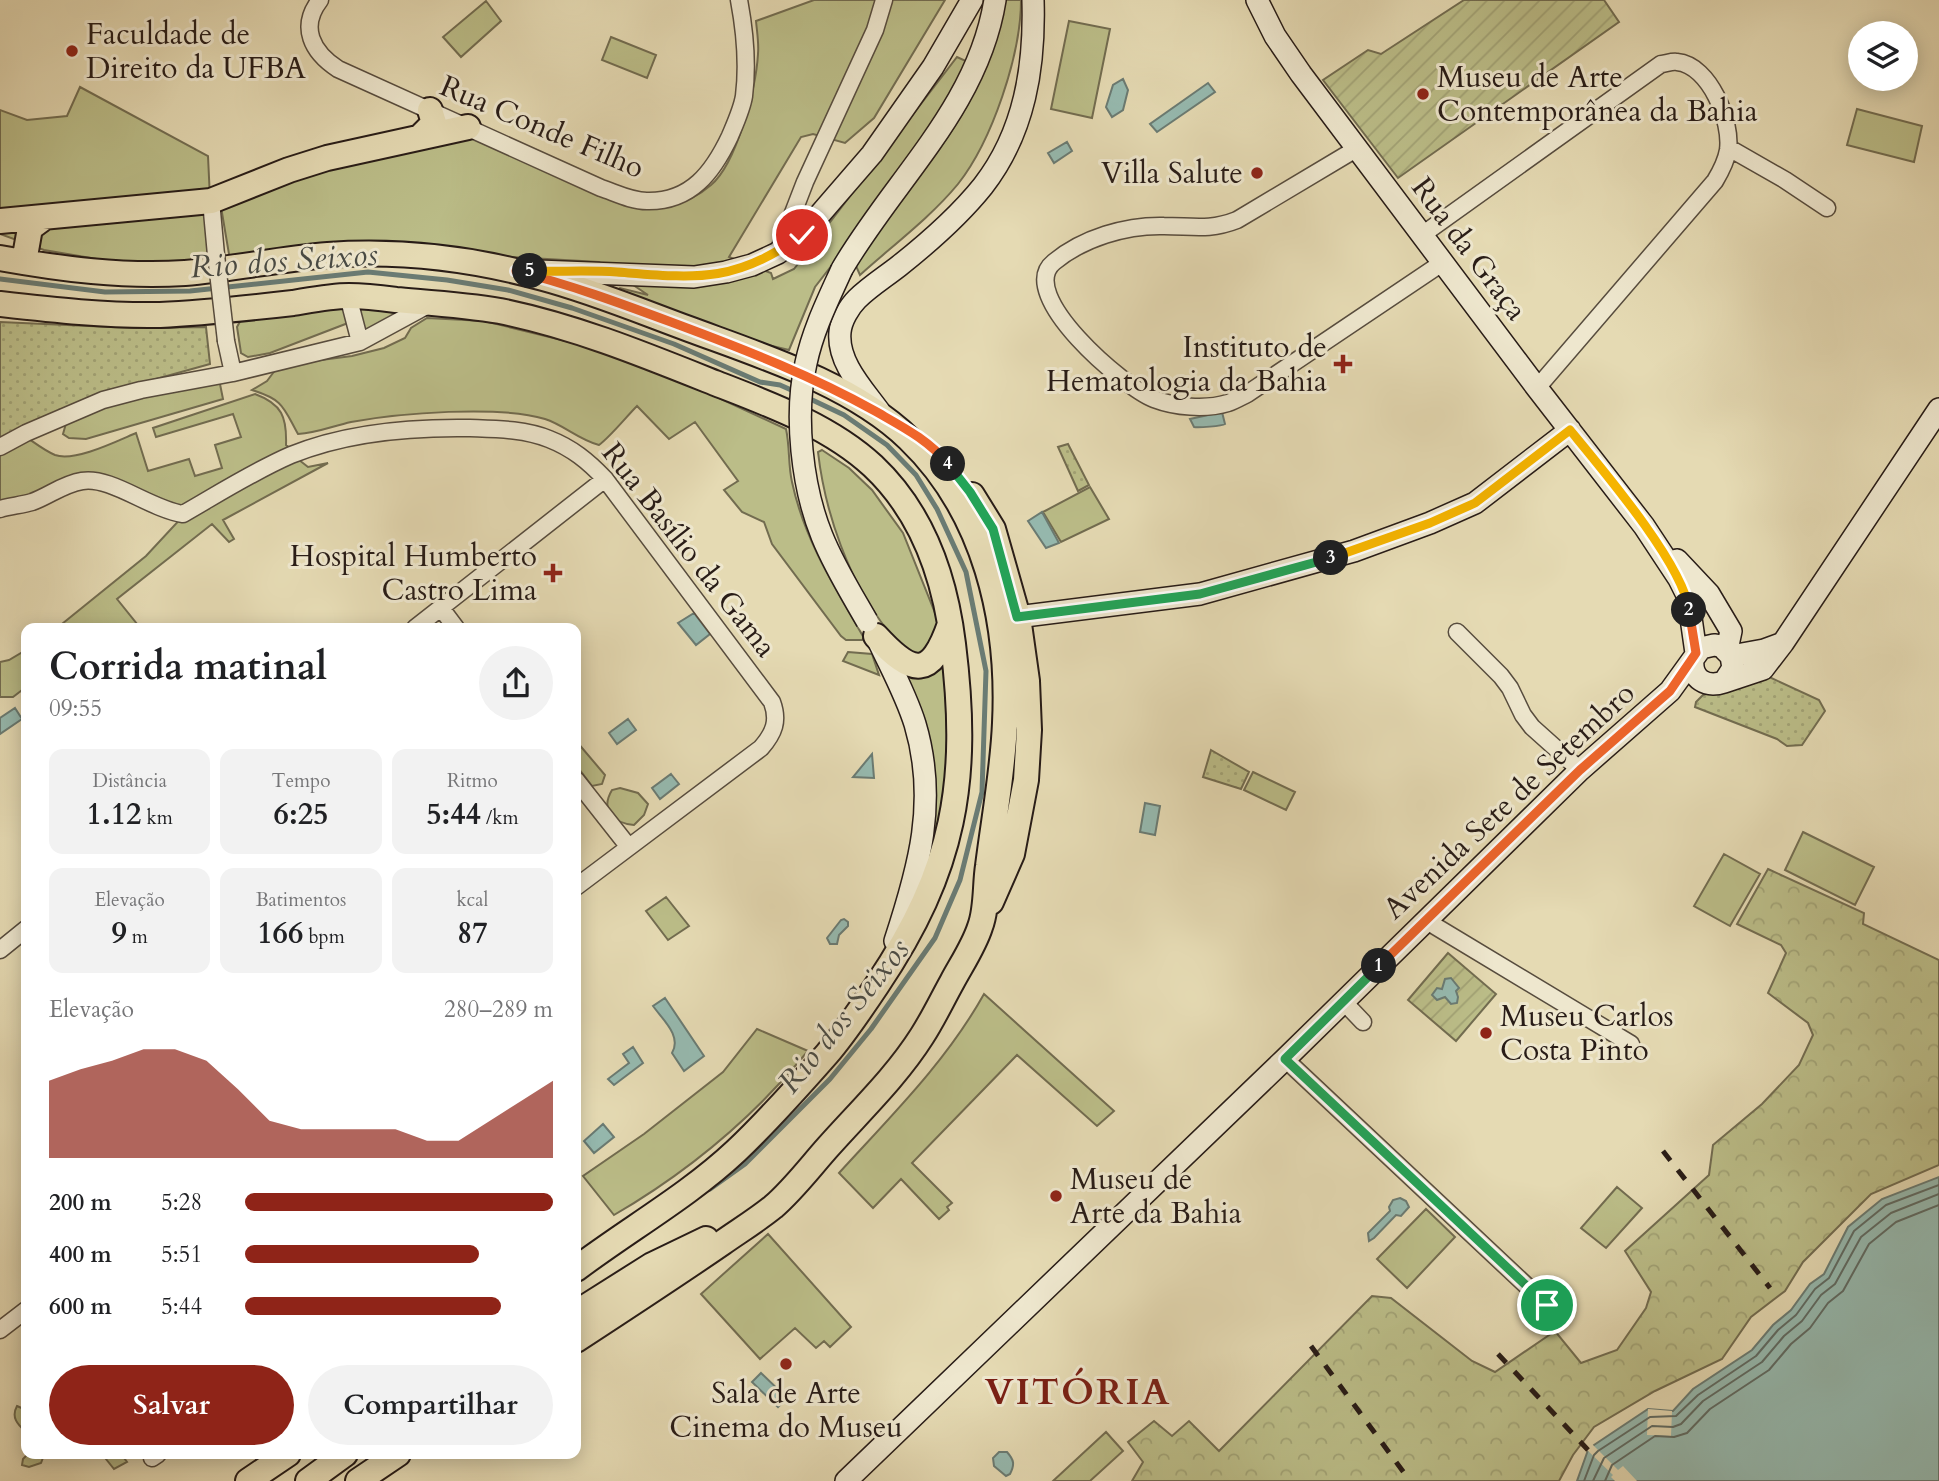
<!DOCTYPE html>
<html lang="pt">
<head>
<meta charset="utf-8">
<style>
	body { margin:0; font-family:Cardo,serif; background:#f2f2f2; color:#202124; height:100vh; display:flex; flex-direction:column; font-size:26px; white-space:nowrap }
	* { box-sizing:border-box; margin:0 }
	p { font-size:23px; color:#757577 }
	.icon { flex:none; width:38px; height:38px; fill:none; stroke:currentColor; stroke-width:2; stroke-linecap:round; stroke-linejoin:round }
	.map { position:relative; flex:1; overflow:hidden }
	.sheet { position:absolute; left:21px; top:623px; width:560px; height:836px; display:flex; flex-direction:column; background:#fff; border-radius:14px; box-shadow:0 4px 18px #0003 }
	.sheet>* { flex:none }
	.fabs { position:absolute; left:1848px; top:21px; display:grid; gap:14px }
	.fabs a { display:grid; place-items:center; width:70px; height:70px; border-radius:50%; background:#fff; box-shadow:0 4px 18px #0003; font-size:35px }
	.pin { position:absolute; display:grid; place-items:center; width:60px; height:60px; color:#fff; margin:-30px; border:4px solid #fff; border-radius:50%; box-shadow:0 2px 7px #0007 }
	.km { position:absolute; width:35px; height:35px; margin:-18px; border-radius:50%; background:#222; color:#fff; font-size:19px; line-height:35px; text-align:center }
	.round { display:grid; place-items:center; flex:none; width:74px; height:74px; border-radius:37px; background:#f2f2f2 }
	.summary { display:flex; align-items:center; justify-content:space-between; height:119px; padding:0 28px }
	h1 { font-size:38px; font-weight:700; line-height:52px }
	.figures { display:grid; grid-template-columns:repeat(3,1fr); gap:10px; height:119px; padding:7px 28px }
	.figures div { display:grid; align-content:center; border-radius:14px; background:#f2f2f2; text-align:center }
	.figures b { font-size:30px; font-weight:700 }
	.figures small { font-size:19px; font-weight:400 }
	.figures p { font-size:19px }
	.chart { height:196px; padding:14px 28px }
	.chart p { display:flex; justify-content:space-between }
	.chart svg { width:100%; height:126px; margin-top:7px; fill:#8f2418; opacity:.7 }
	.action { display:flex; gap:14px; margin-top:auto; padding:14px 28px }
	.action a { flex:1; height:80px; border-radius:42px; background:#8f2418; color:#fff; font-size:28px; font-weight:700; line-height:80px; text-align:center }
	.action a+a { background:#f2f2f2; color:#202124 }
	ul { padding:0 28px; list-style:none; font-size:23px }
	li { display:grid; grid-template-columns:112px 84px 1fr; align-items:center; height:52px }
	li i { height:18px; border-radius:9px; background:#8f2418 }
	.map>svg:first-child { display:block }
</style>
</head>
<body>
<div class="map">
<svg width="1939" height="1481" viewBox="0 0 1939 1481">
	<defs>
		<pattern id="forest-crowns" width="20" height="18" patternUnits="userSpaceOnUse" patternTransform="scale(1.75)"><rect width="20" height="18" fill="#bbbd88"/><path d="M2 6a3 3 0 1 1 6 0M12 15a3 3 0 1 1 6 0" fill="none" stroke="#a1a275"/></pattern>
		<pattern id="park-dots" width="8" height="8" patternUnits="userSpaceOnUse" patternTransform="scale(1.75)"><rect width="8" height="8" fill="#bbbd88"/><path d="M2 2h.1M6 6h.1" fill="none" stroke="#a1a275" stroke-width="1.8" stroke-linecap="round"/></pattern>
		<pattern id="garden-furrows" width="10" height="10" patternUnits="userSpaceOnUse" patternTransform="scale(1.75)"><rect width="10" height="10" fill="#bbbd88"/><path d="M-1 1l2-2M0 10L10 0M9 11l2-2" fill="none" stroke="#a1a275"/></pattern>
	</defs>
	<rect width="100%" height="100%" fill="#e5dab3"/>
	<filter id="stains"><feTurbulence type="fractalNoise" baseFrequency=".00286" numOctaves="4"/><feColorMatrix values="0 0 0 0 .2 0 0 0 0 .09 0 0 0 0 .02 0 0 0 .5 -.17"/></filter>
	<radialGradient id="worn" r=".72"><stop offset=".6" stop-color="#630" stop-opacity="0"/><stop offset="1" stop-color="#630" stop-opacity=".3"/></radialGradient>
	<path fill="#bbbd88" stroke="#726c50" stroke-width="2" d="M814,0H945L874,118L845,143L813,134L801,137L729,257L771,273L773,279L794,269L957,57L968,62L925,145L815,287L789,350L717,333L611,296L620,288L648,295L599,262L496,256L230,260L221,207L288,179L468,135L630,205C659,211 688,205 711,185C737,163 756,87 758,54C759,43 757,32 756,21Z
		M1003,0H1021C1021,55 992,141 958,184C930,218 892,246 860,275L856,266C886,213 930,168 961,116C982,82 995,39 1003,0Z
		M486,1L501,21L461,57L443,37Z
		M1069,21L1110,29L1092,118L1051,109Z
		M611,37L656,55L647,78L602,60Z
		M80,87L208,156L213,263L132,265L44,250L0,234V110L27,120L67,116Z
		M1857,109L1922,126L1914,162L1847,145Z
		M345,305L348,323L270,353L248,357L241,353L237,327L243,316Z
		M363,307L401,310L369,331H364L360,311Z
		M427,318L484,321L607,351L669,375L786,429C790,447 788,465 792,482C804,539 835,588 864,638L862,640H846L841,636L772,544L764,522L742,512L724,490L738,481L695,422L669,439L637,406C626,417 611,436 599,445C579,440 564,425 545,419C498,405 400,413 351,422C333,426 317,433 298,434C283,407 284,400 252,390L267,381L276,369L290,364L352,356L384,348L405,338L411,328Z
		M218,374L223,399L86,439L69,438L63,434L67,420L107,403Z
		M255,394C282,404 287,417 286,445L294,451L183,511L105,480L0,504V450L26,437C35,443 45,451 55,455C75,462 117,441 136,433L148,471L189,459L195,476L222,468L215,445L241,437L233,414L156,437L153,428Z
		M822,450L849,468L872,490L903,533L939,623L937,641L915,658C906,649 895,641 888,631C849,582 825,513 818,452Z
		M294,456L308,467L328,463L223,520L234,539L229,542L212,524L117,599L137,624L133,628H57L146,556L184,515Z
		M1090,487L1109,519L1061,542L1043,512Z
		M26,650V687L13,697H0V662L9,660Z
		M848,652L872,654L879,675L843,661Z
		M941,655L958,750L920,907L926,833L894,659Z
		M577,742L605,775L602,784L592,786L576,765Z
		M1253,772L1295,792L1286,810L1244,790Z
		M620,788L638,793L648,804L644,815L634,825C613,823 600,810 612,790Z
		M1803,832L1874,867L1855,905L1785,870Z
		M1724,854L1760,874L1730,926L1694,906Z
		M666,897L689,926L668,940L646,911Z
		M984,994L1114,1111L1097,1126L1017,1055L912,1163L952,1203L947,1207L949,1210L939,1219L901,1179L873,1208L839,1173C891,1116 946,1062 984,994Z
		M757,1029L808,1051C753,1118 688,1172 614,1215L583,1176L644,1134L723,1072Z
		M1617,1187L1642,1208L1606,1248L1581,1228Z
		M1426,1209L1455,1237L1407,1288L1377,1259Z
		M768,1234L851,1327L830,1347L824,1341L816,1348L795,1328L760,1359L701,1294Z
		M17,1406L26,1410V1432C17,1424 11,1417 17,1406Z
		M1106,1432L1123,1451L1090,1481H1053Z
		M42,1454L44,1455L41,1463L29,1467L22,1465L23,1459L27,1455Z
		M102,1454H121L127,1462L114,1469Z"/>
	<path fill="url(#forest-crowns)" stroke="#726c50" stroke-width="2" d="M1768,869L1864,913L1863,924L1939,960V1165L1871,1194L1803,1262L1785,1291L1751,1317L1722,1359L1655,1391L1594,1427L1573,1455L1559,1481H1132L1143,1462L1128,1442L1154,1421L1172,1436L1189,1421L1219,1451L1372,1296L1391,1298L1472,1361L1495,1372L1555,1331L1581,1363L1617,1350L1646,1308L1651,1292L1625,1251L1709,1175L1713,1145L1762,1104L1799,1065L1813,1035L1808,1023L1768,993L1786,953L1781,945L1737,924Z"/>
	<path fill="url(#park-dots)" stroke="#726c50" stroke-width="2" d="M0,322L134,328L206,327L210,364L102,394L0,442Z
		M1068,444L1089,485L1078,491L1058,447Z
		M1767,676L1819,700L1825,711L1802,745L1787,746L1777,739L1695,707L1696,702L1703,695Z
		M1211,750L1249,772L1241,789L1203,777Z"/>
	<path fill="url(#garden-furrows)" stroke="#726c50" stroke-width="2" d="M1464,0H1604L1619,22L1398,178L1323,80L1368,50L1381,54Z
		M1448,953L1496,994L1456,1041L1408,1000Z"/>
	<path fill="#96bab0" stroke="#6a7b73" stroke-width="2" d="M1123,79L1128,90L1123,110L1112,117L1106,107L1113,85Z
		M1208,83L1215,92L1157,132L1150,124Z
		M1067,142L1072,151L1054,163L1048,153Z
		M1222,412L1225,424C1222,426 1198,428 1194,427L1190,419Z
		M1042,512L1059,543L1046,548L1028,521Z
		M694,613L710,634L696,645L678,623Z
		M15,708L22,719L0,734V718Z
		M628,719L636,730L617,744L609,733Z
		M872,754L874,778L853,777Z
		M671,774L679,784L660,799L652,788Z
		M1145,803L1160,806L1155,835L1140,832Z
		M844,919L848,922V926L839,935L837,944H830L827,938L841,920Z
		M1451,978L1459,988L1456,991L1458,997L1457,1003L1451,1004L1445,997L1437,1000L1432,995L1437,988L1442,989L1445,979Z
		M665,998L704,1056L684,1071L672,1053C682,1036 663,1020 653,1006Z
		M633,1047L643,1063L614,1085L608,1079L629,1063L623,1054Z
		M603,1124L614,1137L594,1153L584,1141Z
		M1939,1177V1481H1577L1588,1450L1594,1445L1648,1409L1673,1411L1693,1389L1752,1350L1773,1325L1791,1310L1810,1284L1824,1274L1848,1227L1882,1199Z
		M1400,1198L1406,1201L1409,1207L1401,1216L1396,1215L1374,1238L1369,1241L1368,1233L1390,1211L1389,1207L1393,1200Z
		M761,1373L787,1398L778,1407L752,1382Z
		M999,1452H1007C1014,1460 1015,1464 1010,1474L1006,1476L994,1466L993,1458Z"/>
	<path fill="#e5dab3" d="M1648,1409L1672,1411L1671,1436L1647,1435Z
		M1591,1443L1618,1470L1623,1466L1637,1481H1615L1611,1477L1613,1475L1585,1448Z"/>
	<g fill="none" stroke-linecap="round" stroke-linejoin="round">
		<path stroke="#5f6b64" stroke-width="2" d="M1584,1481L1594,1455L1598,1451L1650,1417L1676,1416L1698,1395L1756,1356L1778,1330L1796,1315L1815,1289L1829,1278L1854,1231L1886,1205L1939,1185
			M1593,1481L1604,1458L1652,1426L1673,1427L1681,1424L1703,1401L1762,1362L1784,1336L1802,1321L1821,1295L1835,1284L1861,1237L1891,1213L1939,1194
			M1605,1481L1612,1465L1655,1436L1674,1437L1687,1433L1710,1409L1769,1370L1791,1344L1810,1328L1828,1303L1843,1291L1869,1244L1896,1222L1939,1205"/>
		<path stroke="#6a7b73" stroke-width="5" d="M0,279L105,292L190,291L368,272L447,280L508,290L572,308L674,344L760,382L780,385L798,393
			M710,1189L745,1164L830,1079L871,1029L935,938L960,880L982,792L986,671L966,572L937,509L916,475L887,445L844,415L806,397"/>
		<g stroke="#574c3e" stroke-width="19">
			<path id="street" d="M320,0C299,27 312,52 338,69L601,188C616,193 631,201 647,201C691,202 713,172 730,136C735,124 742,109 744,96C748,64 745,32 739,0
				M1729,148L1785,180L1827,208
				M1356,149L1237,220C1209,231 1192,226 1164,226C1126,225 1083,238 1054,262C1014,294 1125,388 1154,399C1175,407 1205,410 1228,403C1234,401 1241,397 1247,394L1442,263
				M211,201L216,255
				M1422,235L1661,64C1665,64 1672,61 1677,62C1710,65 1732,122 1728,150C1726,162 1721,171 1715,181L1537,388
				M778,252L805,182L875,30L884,0
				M348,296L360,342
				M226,341L233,373
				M0,447L26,433L103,400L141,390L233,373L360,342L430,304
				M0,509C10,506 22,505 32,502C49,496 63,484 82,481C111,476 150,509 183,514C218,494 254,471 291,455C347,432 410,427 470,428C496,429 524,429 549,439C572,448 588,461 605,479L772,702C779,721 774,733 761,748L576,887
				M441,608L456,628
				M415,628L605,479
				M1457,632L1501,676L1510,688L1523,715L1532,727L1580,770
				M576,780L628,846
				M1425,920L1631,1044
				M0,950L26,929
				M1343,1001L1363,1022
				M1285,1059L1547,1305
				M0,1330L26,1310
				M152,1458L158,1454"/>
		</g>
		<g stroke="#281c17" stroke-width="24">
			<path id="secondary" d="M1257,0L1275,36L1301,74L1537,388L1644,526L1679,579L1688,597L1696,653
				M842,269C894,180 978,107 995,0
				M538,271L694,277L726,272L752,265L778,253L802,235L872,154L933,67L972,0
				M879,411C863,389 837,362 840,332C841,321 849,307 857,299C869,287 885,277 899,266C928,243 959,216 983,186C1025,132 1035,66 1033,0
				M1677,560L1709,594L1731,631L1727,650
				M1001,619L1200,594L1354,551L1430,523L1475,503L1570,430
				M878,640C891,668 906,695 915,724C938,801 919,868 895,941
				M1731,656L1764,650L1783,643
				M1724,682L1763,669L1783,643L1939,409
				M846,1481L1285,1059L1580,770L1670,691L1701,648L1714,645L1721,646L1731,656L1733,668L1724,682C1706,688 1691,679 1693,660"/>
		</g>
		<g stroke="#281c17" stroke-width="28">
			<path id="primary" d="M420,137L434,123L430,110
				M0,221L211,201L289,170L327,158L468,127
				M0,258C61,269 123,277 185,273C233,269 280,259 328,255C399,250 474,259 543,278C592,291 640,311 689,329C762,356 852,384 909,439C985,512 1010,620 1005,723C1003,771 994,818 988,866C985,885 987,909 980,927C974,946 961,965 952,982C942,1000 933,1019 922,1036C896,1077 860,1111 828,1147C811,1166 793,1190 773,1207C757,1220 739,1231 722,1243C674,1276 625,1308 576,1340
				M24,262L30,228L45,217
				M0,304C53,310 107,316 160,315C205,313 249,308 293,303C311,300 330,296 349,296C364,296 381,298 396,300C431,303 466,305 500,311C574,326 645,355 715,383C769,404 830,426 873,466C923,513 945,578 953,644C970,781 955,869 877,985C861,1009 845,1033 827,1054C798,1087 768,1121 736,1151C688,1196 629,1229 576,1269
				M972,495L993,529L1018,617L1027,681L1029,730L1026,780L1012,854L991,902
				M876,636C913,676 931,679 950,624
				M576,1313L652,1265L706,1239
				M248,1481L288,1454
				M308,1481L345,1454
				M358,1481L398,1454"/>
		</g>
		<use href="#street" stroke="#eee7ce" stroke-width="16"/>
		<use href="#secondary" stroke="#eee7ce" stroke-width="21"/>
		<use href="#primary" stroke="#e5dab3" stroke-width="24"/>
		<path stroke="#281c17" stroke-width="5" stroke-dasharray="12 12" stroke-linecap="butt" d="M1663,1151L1770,1288
			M1311,1346L1410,1481
			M1498,1354L1588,1450"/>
		<g stroke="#574c3e" stroke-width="19" stroke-linecap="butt">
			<path id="street-bridge" d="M216,255L226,341"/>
		</g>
		<g stroke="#281c17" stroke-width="24" stroke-linecap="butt">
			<path id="secondary-bridge" d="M842,269C828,300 813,330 806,363C794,415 802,487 822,536C834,566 851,593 867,621"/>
		</g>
		<use href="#street-bridge" stroke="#eee7ce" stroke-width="16"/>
		<use href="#secondary-bridge" stroke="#eee7ce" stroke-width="21"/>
	</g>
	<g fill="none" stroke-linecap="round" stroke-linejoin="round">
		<g stroke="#fff" stroke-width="14">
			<path id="split-1" d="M1379,966L1285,1059L1547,1305"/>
		</g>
		<g stroke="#fff" stroke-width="14">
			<path id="split-2" d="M1379,966L1580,770L1670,691L1696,653L1689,610"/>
		</g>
		<g stroke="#fff" stroke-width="14">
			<path id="split-3" d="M1331,558L1430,523L1475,503L1570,430C1602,469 1683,564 1689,610"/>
		</g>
		<g stroke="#fff" stroke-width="14">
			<path id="split-4" d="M948,464L970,492L993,529L1017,617L1200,594L1331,558"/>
		</g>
		<g stroke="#fff" stroke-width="14">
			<path id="split-5" d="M530,271H516C572,285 625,305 679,325C746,350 812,376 875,411C901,426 929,440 948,464"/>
		</g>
		<g stroke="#fff" stroke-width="14">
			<path id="split-6" d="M530,271C558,272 588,270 617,272C695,278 735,284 802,235"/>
		</g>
		<use href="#split-1" stroke="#22a559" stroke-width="9"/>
		<use href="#split-2" stroke="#f0652b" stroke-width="9"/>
		<use href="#split-3" stroke="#f5b400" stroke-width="9"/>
		<use href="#split-4" stroke="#22a559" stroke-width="9"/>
		<use href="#split-5" stroke="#f0652b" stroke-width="9"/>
		<use href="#split-6" stroke="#f5b400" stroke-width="9"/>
	</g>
	<g fill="#8f2418" stroke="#eee7ce" stroke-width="2.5">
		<circle cx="72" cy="51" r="7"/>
		<circle cx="1423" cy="94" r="7"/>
		<circle cx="1257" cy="173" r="7"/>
		<path d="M1339.5 353.5h7v7h7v7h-7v7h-7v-7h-7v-7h7z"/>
		<path d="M549.5 562.5h7v7h7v7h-7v7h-7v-7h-7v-7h7z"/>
		<circle cx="1486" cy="1033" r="7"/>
		<circle cx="1056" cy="1196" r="7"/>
		<circle cx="786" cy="1364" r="7"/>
	</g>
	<g text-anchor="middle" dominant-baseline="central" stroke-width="6" stroke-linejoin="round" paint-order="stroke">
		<g font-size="30" fill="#281c17" stroke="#eee7ce" text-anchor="start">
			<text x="86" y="34">Faculdade de<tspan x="86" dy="34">Direito da UFBA</tspan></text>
			<text x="1437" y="77">Museu de Arte<tspan x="1437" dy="34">Contemporânea da Bahia</tspan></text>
			<text x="1243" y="173" text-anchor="end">Villa Salute</text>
			<text x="1327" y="347" text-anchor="end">Instituto de<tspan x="1327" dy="34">Hematologia da Bahia</tspan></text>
			<text x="537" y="556" text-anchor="end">Hospital Humberto<tspan x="537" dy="34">Castro Lima</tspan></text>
			<text x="1500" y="1016">Museu Carlos<tspan x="1500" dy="34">Costa Pinto</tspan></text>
			<text x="1070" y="1179">Museu de<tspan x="1070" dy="34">Arte da Bahia</tspan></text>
			<text x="786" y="1393" text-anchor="middle">Sala de Arte<tspan x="786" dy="34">Cinema do Museu</tspan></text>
		</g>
		<g font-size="30" fill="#281c17" stroke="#eee7ce">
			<text transform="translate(542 127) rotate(23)">Rua Conde Filho</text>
			<text transform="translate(1469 249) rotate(53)">Rua da Graça</text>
			<text transform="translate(689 550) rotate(52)">Rua Basílio da Gama</text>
			<text transform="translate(1509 801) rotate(-43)">Avenida Sete de Setembro</text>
		</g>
		<g font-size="32" font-style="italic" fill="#494b45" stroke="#eee7ce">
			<text transform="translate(284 261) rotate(-4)">Rio dos Seixos</text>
			<text transform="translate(844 1016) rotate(-51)">Rio dos Seixos</text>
		</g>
		<g font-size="37" font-weight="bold" letter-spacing="2" fill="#7a1f14" stroke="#eee7ce">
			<text x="1078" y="1392">VITÓRIA</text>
		</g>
	</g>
	<rect width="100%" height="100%" filter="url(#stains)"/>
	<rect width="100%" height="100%" fill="url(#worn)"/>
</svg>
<div class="fabs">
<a><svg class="icon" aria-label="layers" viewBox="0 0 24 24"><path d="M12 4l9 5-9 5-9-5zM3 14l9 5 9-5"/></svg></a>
</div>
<div class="pin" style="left:1547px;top:1305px;background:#1e9e55"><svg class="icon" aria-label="arrive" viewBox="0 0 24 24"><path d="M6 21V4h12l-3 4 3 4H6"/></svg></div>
<div class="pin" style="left:802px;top:235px;background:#d93025"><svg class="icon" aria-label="check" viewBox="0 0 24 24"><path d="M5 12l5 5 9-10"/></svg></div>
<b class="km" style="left:1379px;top:966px">1</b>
<b class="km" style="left:1689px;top:610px">2</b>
<b class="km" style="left:1331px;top:558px">3</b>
<b class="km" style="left:948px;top:464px">4</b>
<b class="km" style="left:530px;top:271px">5</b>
<section class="sheet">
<div class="summary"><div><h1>Corrida matinal</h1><p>09:55</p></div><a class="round"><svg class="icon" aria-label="share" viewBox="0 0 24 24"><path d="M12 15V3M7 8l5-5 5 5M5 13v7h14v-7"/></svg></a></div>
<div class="figures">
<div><p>Distância</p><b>1.12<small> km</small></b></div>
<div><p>Tempo</p><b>6:25</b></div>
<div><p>Ritmo</p><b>5:44<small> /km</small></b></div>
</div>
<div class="figures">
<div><p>Elevação</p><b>9<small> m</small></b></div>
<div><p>Batimentos</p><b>166<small> bpm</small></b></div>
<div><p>kcal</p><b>87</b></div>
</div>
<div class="chart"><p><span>Elevação</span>280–289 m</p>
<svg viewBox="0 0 160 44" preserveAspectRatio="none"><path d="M0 44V17L10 13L20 10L30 6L40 6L50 10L60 20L70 31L80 34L90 34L100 34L110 34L120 38L130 38L140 31L150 24L160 17V44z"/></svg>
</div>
<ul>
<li><b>200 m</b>5:28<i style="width:100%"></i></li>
<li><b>400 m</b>5:51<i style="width:76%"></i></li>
<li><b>600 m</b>5:44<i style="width:83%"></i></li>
</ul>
<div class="action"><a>Salvar</a><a>Compartilhar</a></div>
</section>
</div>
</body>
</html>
